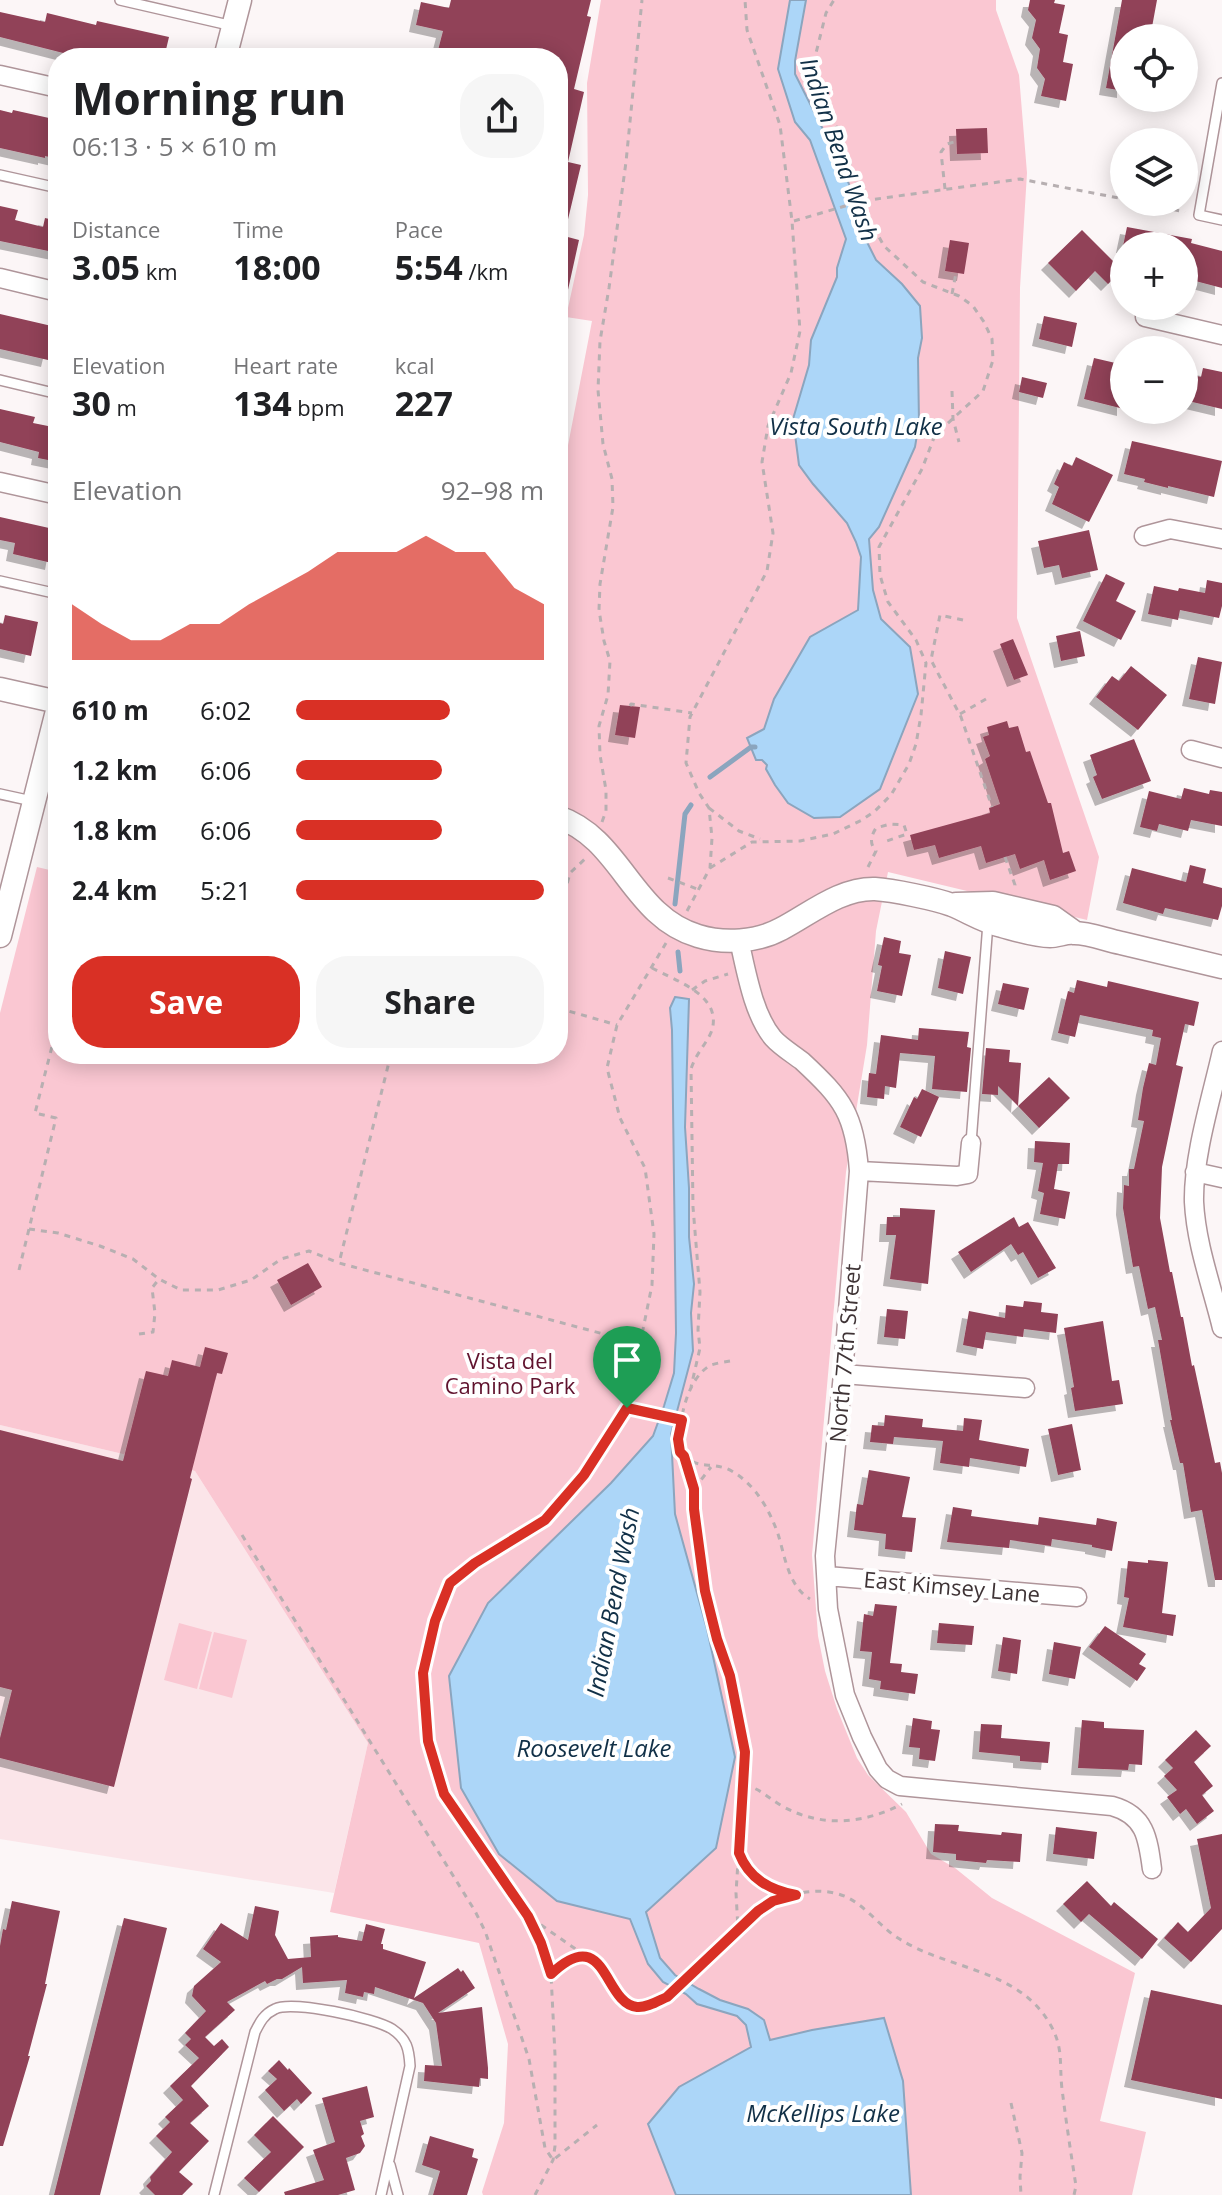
<!DOCTYPE html>
<html lang="en">
<head>
<meta charset="utf-8">
<style>
	body { margin:0; font-family:"Open Sans",sans-serif; background:#f6f6f6; color:#202124; height:100vh; display:flex; flex-direction:column; font-size:30px; white-space:nowrap }
	* { box-sizing:border-box; margin:0 }
	p { font-size:26px; color:#757577 }
	.icon { flex:none; width:44px; height:44px; fill:none; stroke:currentColor; stroke-width:2; stroke-linecap:round; stroke-linejoin:round }
	.map { position:relative; flex:1; overflow:hidden }
	.panel { position:absolute; left:48px; top:48px; width:520px; height:1016px; display:flex; flex-direction:column; background:#fff; border-radius:32px; box-shadow:0 4px 20px #0003 }
	.panel>* { flex:none }
	.tools { position:absolute; left:1110px; top:24px; display:grid; gap:16px }
	.tools a { display:grid; place-items:center; width:88px; height:88px; border-radius:50%; background:#fff; box-shadow:0 4px 20px #0003; font-size:40px }
	.pin { position:absolute; display:grid; place-items:center; width:68px; height:68px; color:#fff; margin:-82px -34px; border-radius:50% 50% 50% 0; rotate:-45deg; box-shadow:0 0 8px #0007 }
	.pin .icon { rotate:45deg }
	.round { display:grid; place-items:center; flex:none; width:84px; height:84px; border-radius:32px; background:#f6f6f6 }
	.overview { display:flex; align-items:center; justify-content:space-between; height:136px; padding:0 24px }
	h1 { font-size:44px; font-weight:700; line-height:60px }
	.stats { display:grid; grid-template-columns:repeat(3,1fr); gap:12px; height:136px; padding:8px 24px }
	.stats div { display:grid; align-content:center }
	.stats b { font-size:34px; font-weight:700 }
	.stats small { font-size:22px; font-weight:400 }
	.stats p { font-size:22px }
	.chart { height:224px; padding:16px 24px }
	.chart p { display:flex; justify-content:space-between }
	.chart svg { width:100%; height:144px; margin-top:8px; fill:#d93025; opacity:.7 }
	.primary-button { display:flex; gap:16px; margin-top:auto; padding:16px 24px }
	.primary-button a { flex:1; height:92px; border-radius:32px; background:#d93025; color:#fff; font-size:32px; font-weight:700; line-height:92px; text-align:center }
	.primary-button a+a { background:#f6f6f6; color:#202124 }
	ul { padding:0 24px; list-style:none; font-size:26px }
	li { display:grid; grid-template-columns:128px 96px 1fr; align-items:center; height:60px }
	li i { height:20px; border-radius:10px; background:#d93025 }
	.map>svg:first-child { display:block }
</style>
</head>
<body>
<div class="map">
<svg width="1222" height="2195" viewBox="0 0 1222 2195">
	<defs>
		<filter id="shadow"><feDropShadow dx="-7" dy="7" stdDeviation="0" flood-color="#0004"/></filter>
	</defs>
	<rect width="100%" height="100%" fill="#fcf6f7"/>
	<path fill="#fbe5e9" d="M0,1425L195,1471L368,1743L334,1893L0,1839Z"/>
	<path fill="#fac7d2" d="M601,0H996V10L1019,75L1027,173L1020,288L1017,618L1099,857L1087,920L888,872L876,931L867,1045L846,1172L812,1555L818,1636L825,1671L837,1709L857,1758L868,1775L906,1812L931,1854L955,1868L992,1898L1135,1973L1100,2121L1146,2132L1132,2195H483L482,2192L504,2123L508,2044L479,1943L330,1912L368,1743L195,1471L0,1425V1013L37,867L58,872V1054H558V497L592,321L566,317L584,235L588,195L587,83Z
		M179,1623L212,1632L197,1689L164,1680Z
		M214,1632L247,1640L232,1698L199,1689Z"/>
	<path fill="#acd6f8" stroke="#8ba5be" stroke-width="2" d="M790,0H806L795,61V74L843,169L854,197L858,224L876,260L902,284L920,306L922,338L918,358L919,423L915,447L879,527L869,539L873,590L881,619L910,647L918,694L880,789L840,817L814,818L788,803L775,785L766,769L767,765L762,760H756L747,738L764,729L774,699L810,637L858,610L861,557L856,542L847,523L813,484L799,465L793,419L809,365L811,340L837,277V268L846,239L810,140L795,122L778,69Z
		M675,997L689,999L685,1127L689,1188V1237L694,1284L691,1313L693,1351L671,1434L675,1514L707,1629L735,1757L716,1848L646,1912L660,1958L675,1975L699,1989L720,2000L748,2009L764,2020L770,2040L812,2030L884,2018L903,2081L911,2195H676L648,2124L679,2087L751,2047L746,2025L737,2016L697,2004L686,1994L663,1982L648,1964L630,1919L557,1901L499,1854L461,1788L449,1676L488,1603L611,1483L653,1436L664,1406L674,1373L676,1333L672,1030L670,1008Z"/>
	<g fill="none" stroke-linecap="round" stroke-linejoin="round">
		<path stroke="#8ba5be" stroke-width="5" d="M710,777L751,747H755
			M675,904L685,814L691,805
			M678,952L680,971"/>
	</g>
	<path fill="#914258" filter="url(#shadow)" d="M451,0H591L587,16L591,17L574,89L584,92L568,162L581,165L564,236L579,240L564,308L558,307V58H531L498,50L497,58H436L443,31L416,25L421,2L449,8Z
		M1030,0H1055L1054,3L1065,5L1059,33L1068,35L1063,62L1073,64L1066,101L1041,96L1045,79L1037,68L1040,49L1032,38L1036,20L1028,10Z
		M1122,0H1157L1150,38H1124V91L1106,88Z
		M0,12L45,22L47,13L96,25L97,21L169,37L164,58H94L79,55V57L0,37Z
		M0,110L12,113L13,110L58,120V159L45,156V158L0,148Z
		M987,128L988,153L957,154L956,129Z
		M0,206L18,210L15,220L43,227L45,218L58,221V253L0,241Z
		M1127,227L1192,239L1191,243L1222,251V288L1184,278V246H1123Z
		M1082,230L1122,270L1108,284L1095,271L1076,291L1048,263Z
		M950,240L969,243L964,274L945,271Z
		M0,314L56,327L48,360L0,349Z
		M1044,316L1077,323L1072,347L1039,339Z
		M1094,358L1124,365V409L1084,399Z
		M1203,368L1222,372V409L1184,400V373L1201,377Z
		M1022,377L1047,383L1043,398L1019,392Z
		M0,409L35,417L33,423L58,428V462L38,458L39,452L0,442Z
		M1132,441L1222,461L1214,497L1168,486V488L1144,482L1145,479L1124,474Z
		M1076,457L1113,475L1089,522L1052,504L1059,487L1054,484L1064,462L1072,466Z
		M0,517L58,530L52,563L13,554L15,543L0,540Z
		M1089,530L1098,570L1062,578L1059,565L1044,568L1038,541Z
		M1106,574L1125,583L1116,601L1136,611L1121,640L1083,621Z
		M1207,580L1222,583V606L1219,618L1180,610L1178,620L1148,614L1154,586L1178,591L1179,588L1205,593Z
		M5,615L38,622L31,656L0,649V623L3,624Z
		M1080,631L1085,656L1061,661L1056,636Z
		M1013,639L1028,675L1014,680L1000,644Z
		M1198,657L1222,662L1215,704L1189,699Z
		M1131,666L1167,695L1138,730L1096,697L1112,676L1119,681Z
		M620,705L640,707L635,738L615,735Z
		M1007,721L1009,728L1018,726L1026,752L1030,751L1048,803H1051L1063,853L1069,851L1076,871L1050,880L1044,860L1020,869L1015,854L986,863L981,846L939,858L935,845L914,850L910,835L990,813L989,808L1000,804L985,759L990,756L983,737L989,735L987,727Z
		M1134,739L1151,781L1102,799L1093,777L1097,775L1090,755Z
		M1184,788L1209,794L1210,790L1222,792V826L1191,820L1188,831L1159,824L1157,831L1140,827L1149,791L1181,799Z
		M1190,865L1206,869L1203,883L1222,888V906L1218,920L1165,908L1163,914L1123,903L1132,868L1186,882Z
		M884,937L901,941L899,953L911,955L902,996L877,991L882,966L878,965Z
		M945,951L971,957L963,994L938,988Z
		M1077,980L1107,987L1108,981L1199,1002L1194,1026L1185,1024L1176,1065L1183,1067L1162,1167L1160,1218L1170,1272H1172L1181,1317H1183L1192,1366L1194,1365L1215,1463L1220,1462L1222,1473V1580H1215L1202,1510L1191,1512L1183,1463H1180L1170,1420H1172L1158,1340H1162L1155,1307L1148,1309L1139,1266L1133,1267L1123,1208L1124,1185L1129,1186V1169H1134L1144,1121L1138,1120L1143,1088L1149,1063L1156,1065L1161,1038L1152,1036L1153,1030L1080,1015L1075,1037L1058,1033L1068,991L1074,993Z
		M1003,983L1029,988L1024,1010L998,1004Z
		M919,1028L969,1032L967,1047L971,1048L967,1092L932,1089L935,1056L900,1053L896,1088L885,1086L884,1099L867,1097L869,1073L876,1074L881,1035L918,1040Z
		M986,1048L1010,1050L1009,1062L1021,1063L1018,1106L998,1086V1095L982,1094Z
		M1049,1077L1070,1098L1039,1128L1018,1106Z
		M922,1089L939,1097L921,1137L900,1127L914,1097L917,1099Z
		M1035,1141L1070,1143L1069,1164H1058L1054,1189L1070,1192L1065,1219L1040,1214L1044,1193L1038,1191L1043,1163L1034,1162Z
		M900,1208L935,1210L928,1284L890,1279L896,1235H886L887,1217H900Z
		M1014,1217L1019,1227L1028,1222L1056,1268L1038,1278L1023,1252L1018,1255L1011,1244L971,1272L958,1252Z
		M308,1263L322,1287L291,1305L277,1280Z
		M1024,1301L1042,1303L1041,1312L1058,1314L1056,1333L1024,1329L1023,1337L986,1332L983,1349L963,1345L969,1311L1005,1318L1006,1305L1023,1307Z
		M887,1309L908,1311L905,1339L884,1337Z
		M1103,1321L1112,1381L1119,1380L1123,1404L1075,1411L1071,1388L1074,1387L1064,1328Z
		M205,1347L228,1353L222,1374L217,1373L190,1478L192,1479L114,1787L0,1758V1738L12,1690L0,1687V1430L123,1461L146,1371L168,1376L172,1360L200,1367Z
		M885,1415L923,1419L922,1427L963,1431L964,1418L982,1420L979,1440L1029,1449L1026,1467L970,1458L969,1467L940,1463L943,1441L894,1437L893,1444L870,1442L872,1425L884,1426Z
		M1072,1424L1081,1470L1058,1475L1048,1429Z
		M869,1470L910,1477L902,1517L916,1518L912,1552L885,1549L886,1534L854,1530L857,1504L863,1505Z
		M953,1507L972,1510L971,1516L1038,1525L1039,1517L1096,1525L1097,1518L1117,1522L1112,1551L1092,1547V1545L1052,1539L1051,1546L1010,1540L1009,1548L947,1542Z
		M1148,1560L1168,1562L1162,1613L1176,1615L1173,1636L1123,1627L1129,1598L1124,1597L1128,1561L1148,1563Z
		M875,1604L897,1606L890,1663L902,1664L901,1672L918,1674L915,1694L880,1689L881,1681L869,1679L872,1652L860,1651L864,1614L873,1616Z
		M939,1623L974,1626L972,1645L937,1643Z
		M1105,1626L1146,1654L1139,1664L1146,1668L1137,1681L1089,1647Z
		M1003,1637L1021,1640L1017,1674L998,1671Z
		M1054,1642L1081,1647L1075,1679L1049,1674Z
		M913,1718L932,1721L931,1729L940,1730L935,1761L919,1759L920,1748L909,1747Z
		M1082,1720L1104,1722V1728L1144,1730L1142,1765L1129,1764L1128,1770L1078,1768Z
		M981,1724L1002,1725L1001,1738L1050,1742L1048,1763L1020,1761V1756L979,1752Z
		M1196,1730L1211,1746L1194,1762L1213,1786L1202,1795L1214,1811L1197,1824L1186,1809L1180,1814L1167,1797L1177,1790L1164,1776L1173,1768L1165,1760Z
		M935,1824L959,1825L958,1831L1001,1835L1002,1832L1022,1834L1020,1862L987,1860L986,1863L956,1860V1854L933,1852Z
		M1056,1827L1097,1832L1094,1859L1053,1854Z
		M1222,1834V1929L1191,1962L1164,1938L1178,1922L1188,1932L1211,1908L1197,1839Z
		M1087,1881L1111,1906L1114,1902L1158,1939L1142,1959L1089,1914L1081,1922L1063,1904Z
		M12,1901L60,1911L45,1984H47L28,2056H30L3,2146H0V1946L3,1929L6,1930Z
		M255,1906L279,1911L275,1935L288,1959L311,1957L310,1937L338,1935V1937L362,1941L366,1924L385,1929L381,1944H383V1949L426,1962L414,1998L458,1968L461,1972L463,1970L475,1988L438,2013L482,2007L488,2068V2079L480,2078L479,2087L424,2081L425,2065L442,2066L436,2023L423,2003L375,1987L374,1994L364,1992L363,1997L345,1993L347,1980L303,1983L302,1967L282,1979H277L267,1984L265,1981L227,2002L235,2010L205,2037L214,2046L222,2039L229,2047L191,2086L209,2106L190,2123L209,2141L179,2172L193,2184L182,2195H155L146,2186L151,2181L150,2177L172,2152L156,2136L170,2122L165,2117L183,2100L170,2086L199,2058L185,2045L191,2039L185,2033L206,2011L192,1996L194,1986L221,1962L203,1949L221,1923L248,1940Z
		M124,1918L167,1928L147,2008L100,2195H54Z
		M1151,1990L1222,2005V2099L1131,2080Z
		M279,2060L288,2070L289,2068L312,2093L301,2104L297,2099L284,2111L265,2090L277,2079L268,2071Z
		M367,2086L374,2117L360,2121L364,2134L361,2136L365,2146L360,2153L346,2158L355,2190L338,2195H285L284,2192L324,2180L313,2150L335,2142L322,2098Z
		M273,2116L304,2147L259,2192L244,2178L271,2152L254,2135Z
		M430,2136L474,2149L472,2157L478,2159L467,2195H433L440,2171L422,2165Z"/>
	<g fill="none" stroke-linecap="round" stroke-linejoin="round">
		<g stroke="#af959a" stroke-width="12">
			<path id="service" d="M120,0L233,26
				M1222,83L1199,215L1222,220
				M0,175L58,188
				M0,380L58,394
				M0,581L58,594
				M0,794L32,801
				M971,1143L988,923
				M390,2165L398,2195
				M214,2195L255,2032C260,2022 264,2014 275,2009C292,2000 375,2018 392,2029C407,2039 409,2049 410,2066L381,2195"/>
		</g>
		<g stroke="#af959a" stroke-width="21">
			<path id="minor" d="M0,75L58,88
				M0,278L58,292
				M1145,317L1222,335
				M0,482L58,495
				M1144,536L1170,529L1222,539
				M1191,750L1222,758
				M739,940C746,970 753,1014 773,1038C781,1047 793,1054 802,1061C843,1099 855,1115 859,1171L843,1374L825,1556L828,1609L845,1695L862,1737L878,1769L887,1779L900,1786L1112,1806C1145,1815 1148,1838 1152,1869
				M1222,1051C1212,1096 1193,1156 1194,1202C1196,1244 1212,1287 1222,1328
				M859,1171L957,1176L968,1174L971,1143
				M1195,1172L1222,1178
				M843,1374L1025,1388
				M827,1576L1077,1597"/>
		</g>
		<g stroke="#af959a" stroke-width="25">
			<path id="tertiary" d="M225,58L240,0
				M0,689L58,702
				M558,817C622,839 631,916 698,936C724,944 757,942 781,929C810,914 840,888 875,889C892,890 936,899 952,905C969,912 984,922 1002,926C1017,930 1035,936 1050,936C1058,936 1066,932 1074,933C1089,933 1106,940 1121,943C1155,951 1188,959 1222,967
				M956,904L993,903L1053,917L1074,932
				M0,936L58,707"/>
		</g>
		<path stroke="#b7afb1" stroke-width="3" stroke-dasharray="6 6" stroke-linecap="butt" d="M945,189L941,152L947,144L954,142
			M1138,202L1185,212
			M794,221L862,201L1020,179L1124,199
			M952,294L956,273
			M952,391L953,419L959,442
			M963,620L940,615L931,660L961,717L992,807
			M630,706L631,704L692,713
			M960,714L986,699
			M709,808L739,831L760,839
			M602,822L606,811V790L600,755L599,726L608,695L610,661L604,641L599,610L600,584L613,507L612,479L603,444L598,390L600,341L609,288L626,162L642,0
			M1005,857L1015,885L1014,890
			M868,867L876,851C869,843 871,836 876,828L890,824L904,825L907,834L884,842
			M710,868L752,842L800,841L833,834L862,820L875,811L891,795L909,764L916,744L921,715L926,663L916,640L888,602L880,575L879,547L922,469L935,435L983,391L993,360L992,339L984,322L973,306L959,296L923,282L884,246L868,217L842,141L817,79L816,53L826,13L834,0
			M668,878L700,890
			M687,911L710,868L712,838L709,808L699,793L686,763L690,717L767,571L773,533L762,462L768,426L791,373L800,331L792,221L780,125L747,30L745,0
			M558,918L570,873L586,858
			M652,968C676,981 722,995 712,1030C708,1042 696,1053 691,1069L693,1207L700,1292L698,1330L700,1348L691,1387
			M692,990L705,981L728,974
			M558,1008L617,1025
			M391,1054L339,1263L637,1343
			M29,1229L58,1233L100,1246L133,1259L159,1279L181,1290H218L251,1280L281,1259L309,1251L339,1263
			M19,1270L56,1118L35,1113L58,1023
			M139,1334L153,1332L155,1313L152,1288L159,1279
			M730,1361C724,1362 717,1363 711,1365C686,1378 677,1426 680,1452C698,1470 705,1462 725,1468C737,1472 751,1485 758,1495C767,1507 773,1520 778,1534C785,1556 788,1586 810,1599
			M627,1408L682,1420
			M684,1456L694,1489V1509L705,1591L717,1639L730,1676L745,1752L736,1893L738,1929
			M694,1489L711,1467
			M242,1535L475,1911L485,1931L529,2059L545,2148L553,2160L597,2125
			M744,1785C760,1788 768,1798 782,1806C821,1828 864,1824 902,1804
			M740,1855C748,1879 769,1890 792,1894
			M531,1918L600,1966L625,2003L637,2007L649,2006L667,1997L758,1911C779,1897 808,1887 834,1893C861,1898 876,1924 898,1938C947,1970 1018,1968 1050,2024C1064,2048 1059,2064 1062,2089C1066,2121 1071,2154 1076,2186L1074,2195
			M551,1974L569,1959L585,1957
			M1011,2103L1022,2153L1020,2177L1021,2195
			M535,2195L553,2160L555,2146V2055L551,1974L541,1943L528,1916L444,1794L428,1741L423,1673L435,1621L450,1583L475,1563L545,1520L584,1475L627,1408L652,1285L654,1234L645,1168L620,1118L607,1068L617,1025L666,943"/>
		<use href="#service" stroke="#fff" stroke-width="9"/>
		<use href="#minor" stroke="#fff" stroke-width="18"/>
		<use href="#tertiary" stroke="#fff" stroke-width="22"/>
	</g>
	<g fill="none" stroke-linecap="round" stroke-linejoin="round">
		<g stroke="#fff" stroke-width="16">
			<path id="route" d="M627,1408L682,1420L678,1439L680,1452L684,1456L694,1489V1509L705,1591L717,1639L730,1676L745,1752L739,1853C749,1879 770,1890 796,1895L773,1901L758,1911L667,1997C658,2001 647,2008 637,2007C603,2004 607,1921 551,1974L541,1943L528,1916L444,1794L428,1741L423,1673L435,1621L450,1583L475,1563L545,1520L584,1475Z"/>
		</g>
		<use href="#route" stroke="#d93025" stroke-width="10"/>
	</g>
	<g text-anchor="middle" dominant-baseline="central" stroke-width="8" stroke-linejoin="round" paint-order="stroke">
		<g font-size="22" fill="#3f3436" stroke="#fff">
			<text transform="translate(844 1353) rotate(-85)">North 77th Street</text>
			<text transform="translate(952 1586) rotate(5)">East Kimsey Lane</text>
		</g>
		<g font-size="22" fill="#60132e" stroke="#fff">
			<text x="510" y="1360">Vista del<tspan x="510" dy="25">Camino Park</tspan></text>
		</g>
		<g font-size="24" font-style="italic" fill="#113047" stroke="#fff">
			<text transform="translate(840 149) rotate(71)">Indian Bend Wash</text>
			<text x="856" y="425">Vista South Lake</text>
			<text transform="translate(612 1602) rotate(-79)">Indian Bend Wash</text>
			<text x="594" y="1747">Roosevelt Lake</text>
			<text x="823" y="2112">McKellips Lake</text>
		</g>
	</g>
</svg>
<div class="tools">
<a><svg class="icon" aria-label="locate" viewBox="0 0 24 24"><circle cx="12" cy="12" r="6"/><path d="M12 2v4M12 18v4M2 12h4M18 12h4"/></svg></a>
<a><svg class="icon" aria-label="layers" viewBox="0 0 24 24"><path d="M12 4l9 5-9 5-9-5zM3 14l9 5 9-5"/></svg></a>
<a>+</a>
<a>−</a>
</div>
<div class="pin" style="left:627px;top:1408px;background:#1e9e55"><svg class="icon" aria-label="arrive" viewBox="0 0 24 24"><path d="M6 21V4h12l-3 4 3 4H6"/></svg></div>
<section class="panel">
<div class="overview"><div><h1>Morning run</h1><p>06:13 · 5 × 610 m</p></div><a class="round"><svg class="icon" aria-label="share" viewBox="0 0 24 24"><path d="M12 15V3M7 8l5-5 5 5M5 13v7h14v-7"/></svg></a></div>
<div class="stats">
<div><p>Distance</p><b>3.05<small> km</small></b></div>
<div><p>Time</p><b>18:00</b></div>
<div><p>Pace</p><b>5:54<small> /km</small></b></div>
</div>
<div class="stats">
<div><p>Elevation</p><b>30<small> m</small></b></div>
<div><p>Heart rate</p><b>134<small> bpm</small></b></div>
<div><p>kcal</p><b>227</b></div>
</div>
<div class="chart"><p><span>Elevation</span>92–98 m</p>
<svg viewBox="0 0 160 44" preserveAspectRatio="none"><path d="M0 44V27L10 33L20 38L30 38L40 33L50 33L60 27L70 22L80 17L90 11L100 11L110 11L120 6L130 11L140 11L150 22L160 27V44z"/></svg>
</div>
<ul>
<li><b>610 m</b>6:02<i style="width:62%"></i></li>
<li><b>1.2 km</b>6:06<i style="width:59%"></i></li>
<li><b>1.8 km</b>6:06<i style="width:59%"></i></li>
<li><b>2.4 km</b>5:21<i style="width:100%"></i></li>
</ul>
<div class="primary-button"><a>Save</a><a>Share</a></div>
</section>
</div>
</body>
</html>
